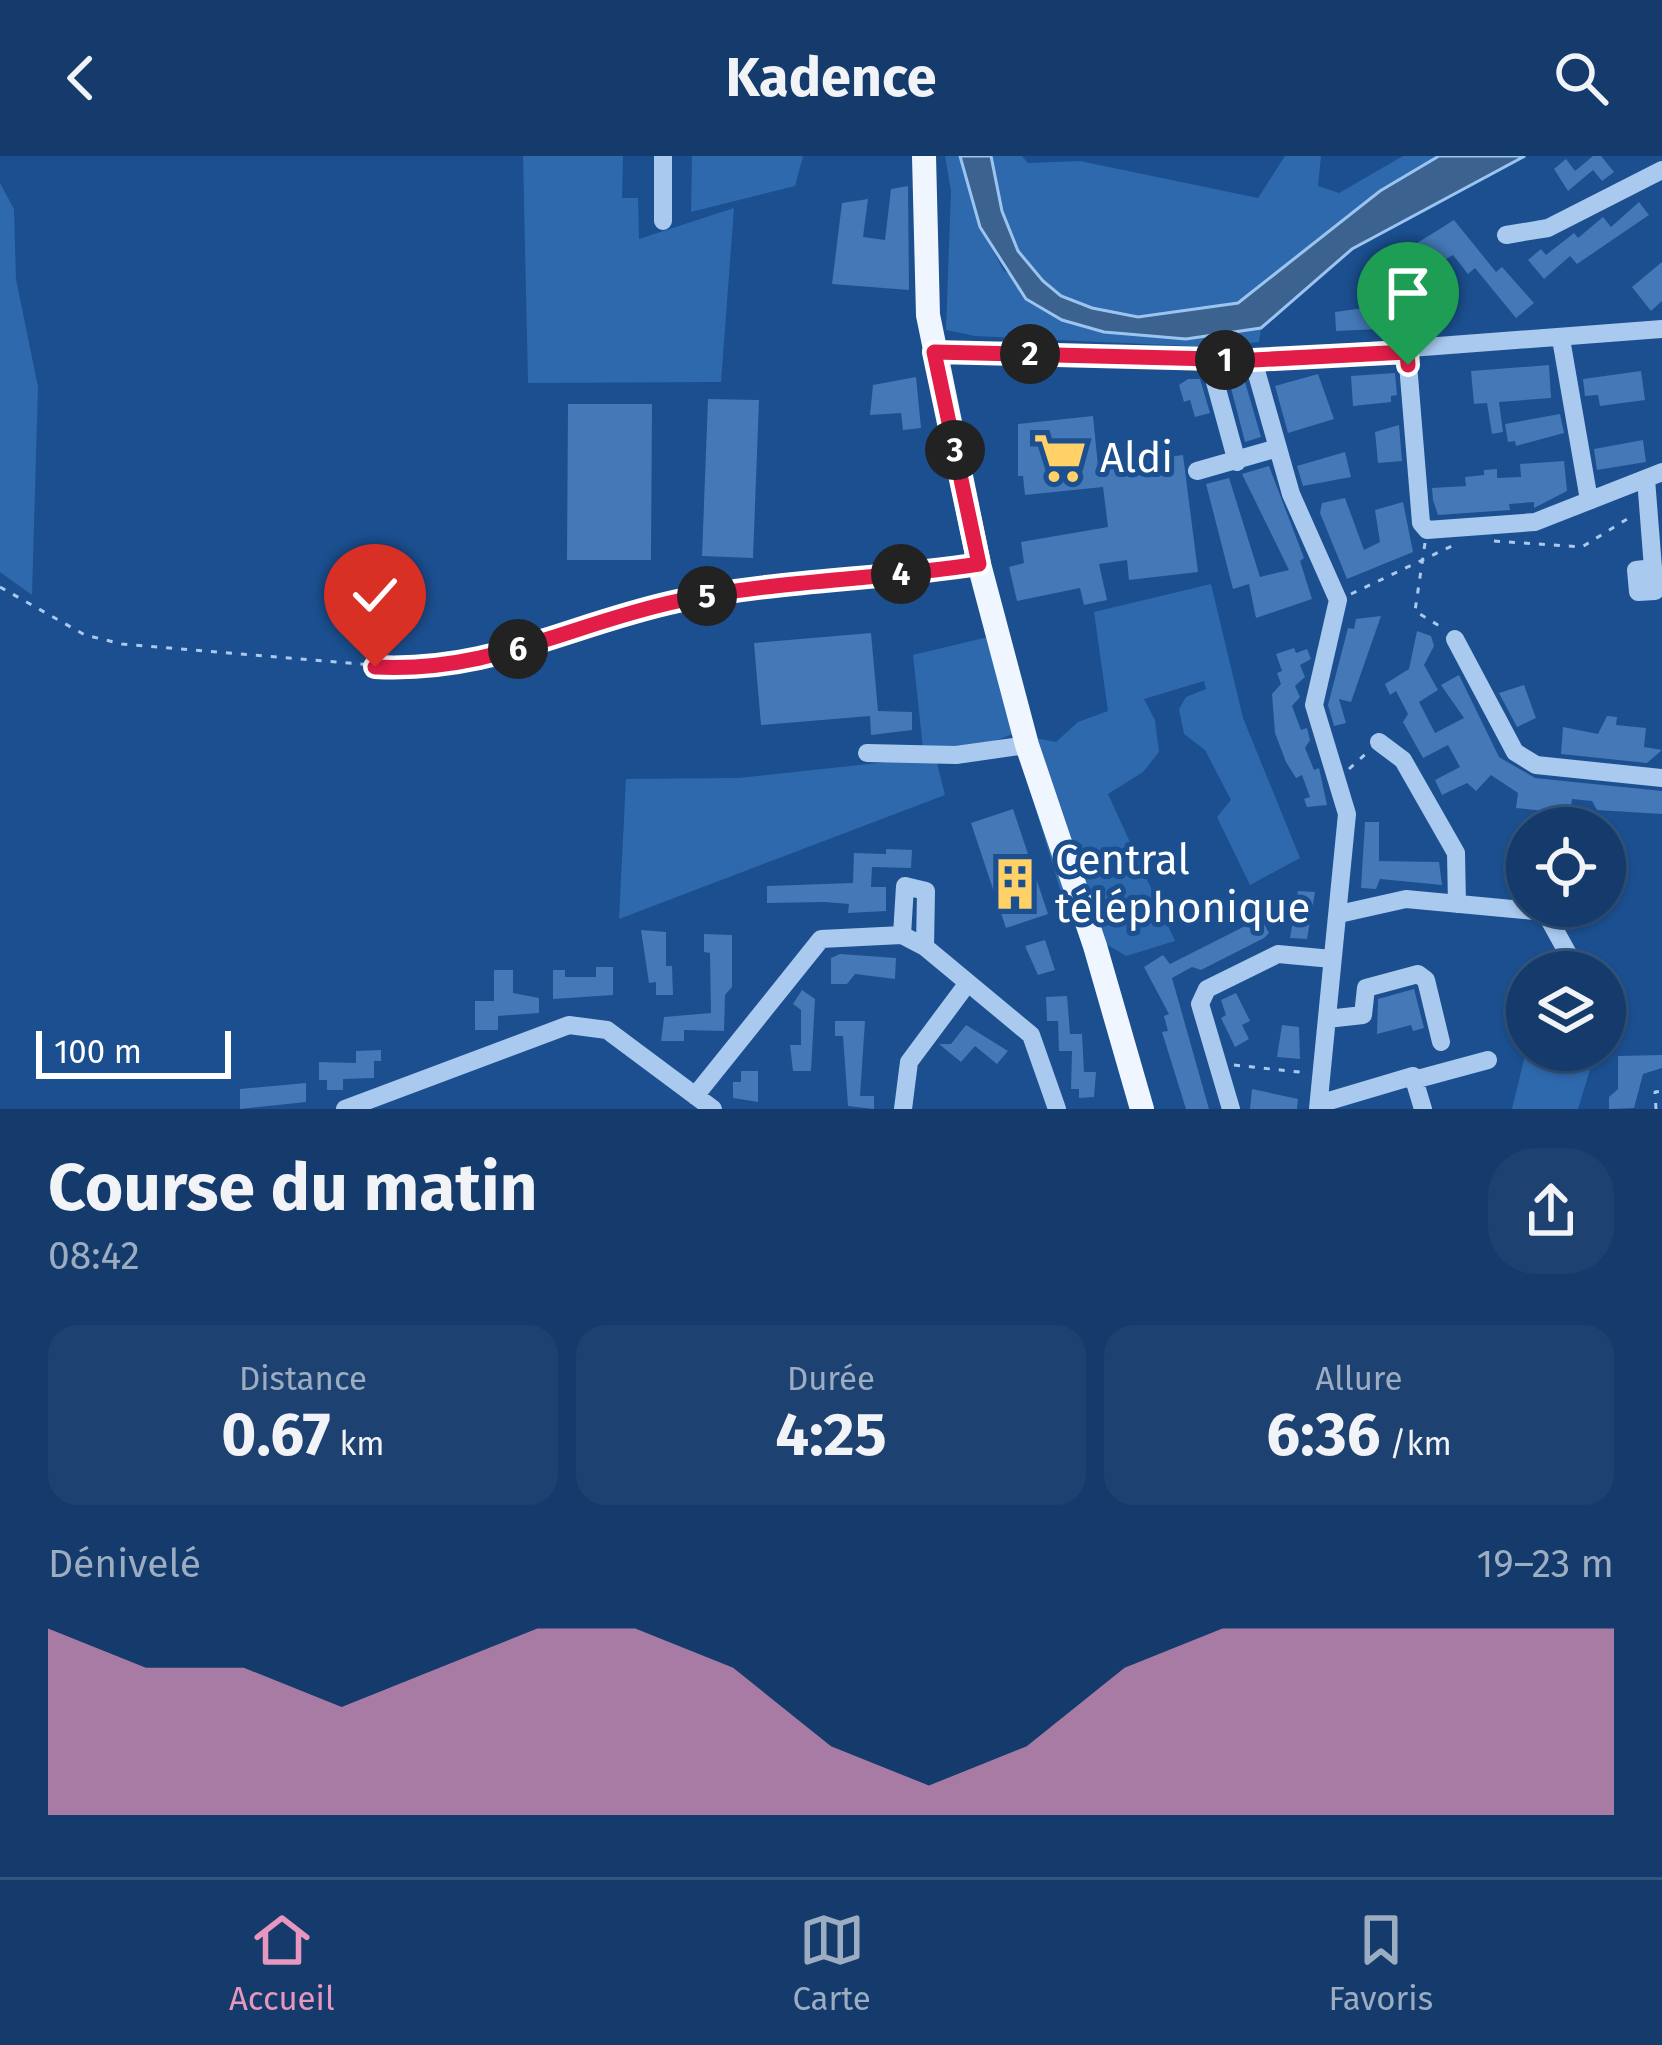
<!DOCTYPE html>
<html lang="fr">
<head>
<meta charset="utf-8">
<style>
	body { margin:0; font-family:"Fira Sans",sans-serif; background:#1d4271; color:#f1f3f6; height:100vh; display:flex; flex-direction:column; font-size:45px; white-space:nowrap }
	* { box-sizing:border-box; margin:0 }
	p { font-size:39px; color:#9dadc1 }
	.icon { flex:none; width:66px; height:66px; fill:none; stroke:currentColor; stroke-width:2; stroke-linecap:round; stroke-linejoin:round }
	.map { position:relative; height:953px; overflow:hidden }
	.details { display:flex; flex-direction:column; background:#143b6b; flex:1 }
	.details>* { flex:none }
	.tools { position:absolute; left:1506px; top:651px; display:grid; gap:24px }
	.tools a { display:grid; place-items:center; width:120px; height:120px; border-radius:50%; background:#143b6b; box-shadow:0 3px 9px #0004,0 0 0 3px #33557e; font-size:60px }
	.scale { position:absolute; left:36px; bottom:30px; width:195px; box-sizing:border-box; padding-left:12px; border:6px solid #fff; border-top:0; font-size:33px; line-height:42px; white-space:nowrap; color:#fff; -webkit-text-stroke:9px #1b4f8f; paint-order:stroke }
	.pin { position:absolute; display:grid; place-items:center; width:102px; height:102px; color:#fff; margin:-123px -51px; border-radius:50% 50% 50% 0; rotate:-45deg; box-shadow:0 0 12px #0007 }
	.pin .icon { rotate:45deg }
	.km { position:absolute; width:60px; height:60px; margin:-30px; border-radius:50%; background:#222; color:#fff; font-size:33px; line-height:60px; text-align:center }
	.round { display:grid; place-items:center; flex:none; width:126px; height:126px; border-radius:48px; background:#1d4271 }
	.headline { display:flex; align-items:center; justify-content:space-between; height:204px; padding:0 48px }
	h1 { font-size:66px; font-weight:700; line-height:90px }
	.metrics { display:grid; grid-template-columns:repeat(3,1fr); gap:18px; height:204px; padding:12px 48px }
	.metrics div { display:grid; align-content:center; border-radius:30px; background:#1d4271; text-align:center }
	.metrics b { font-size:60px; font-weight:700 }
	.metrics small { font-size:33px; font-weight:400 }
	.metrics p { font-size:33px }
	.chart { height:336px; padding:24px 48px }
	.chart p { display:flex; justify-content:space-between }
	.chart svg { width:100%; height:216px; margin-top:12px; fill:#e797bd; opacity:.7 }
	header { display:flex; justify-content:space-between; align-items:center; height:156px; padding:0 48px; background:#143b6b; font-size:54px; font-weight:700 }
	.menu { display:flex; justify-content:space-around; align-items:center; height:168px; border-top:3px solid #33557e; background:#143b6b; font-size:33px; color:#9dadc1 }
	.menu a { display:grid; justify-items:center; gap:6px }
	.menu .on { color:#e797bd }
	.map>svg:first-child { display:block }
</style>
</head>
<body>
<header><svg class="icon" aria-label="back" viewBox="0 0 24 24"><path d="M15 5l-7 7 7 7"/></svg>Kadence<svg class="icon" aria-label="search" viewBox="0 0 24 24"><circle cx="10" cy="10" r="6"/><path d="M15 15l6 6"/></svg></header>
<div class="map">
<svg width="1662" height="953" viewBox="0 0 1662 953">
	<rect width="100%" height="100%" fill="#1b4f8f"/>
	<path fill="#2e69ad" d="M523,0H623L622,42H638L639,83L734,52L721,226L528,227Z
		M692,0H803L795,30L691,56Z
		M945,0H960L980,71L1004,115L1104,176L1186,183L1261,172L1259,186L1210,191L975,180L946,174L951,35Z
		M991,0H1022L1028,7L1080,5L1258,42L1285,0H1321L1318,30L1339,37L1403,0H1439L1380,35L1238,148L1138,161L1092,153L1061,140L1043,125L1018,96L1002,55Z
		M0,27L14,53L16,123L38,231L32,439L0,416Z
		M1211,428L1243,562L1300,702L1250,729L1217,661L1231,644L1205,594L1184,578L1179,553L1186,541L1206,533L1204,525L1144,543L1155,564L1159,596L1143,616L1108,638L1175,785L1126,800L1070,766L1013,578L937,607L945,639L619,763L626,623L738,622L924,602L913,499L988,481L1014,578L1056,586L1078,566L1108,555L1094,456Z
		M1527,891L1596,894L1578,953H1512Z"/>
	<path fill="#3c6290" stroke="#9cc4f0" stroke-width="3" d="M960,0H991L1002,55L1018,95L1043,125L1061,140L1092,152L1138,161L1238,147L1380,35L1439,0H1525L1352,93L1261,172L1186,183L1104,176L1062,164L1026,143L980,71Z"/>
	<path fill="#4478b7" d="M1593,0H1601L1614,16L1602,25L1593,14L1568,35L1554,13L1566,3L1575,15Z
		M908,30L909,134L832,128L842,47L868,43L863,81L885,84L891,33Z
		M1639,46L1649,59L1577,108L1570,100L1544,123L1528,104L1541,93L1546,99L1574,77L1578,82L1603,61L1611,71Z
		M1454,64L1496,116L1502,111L1534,147L1516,162L1475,112L1468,118L1453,99L1429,113L1414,89Z
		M1662,106V145L1651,155L1632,131Z
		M1429,125L1432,160L1414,162L1411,129Z
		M1364,152L1377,154L1379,173L1336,175L1335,156Z
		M1549,209L1551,242L1499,246L1503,276L1492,278L1487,247L1474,248L1471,215Z
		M1641,215L1645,244L1600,250L1598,239L1585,240L1583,223Z
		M1395,217L1397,239L1391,240V246L1353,250L1351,220Z
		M1318,218L1334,263L1288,277L1275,230Z
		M1243,219L1261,281L1245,286L1230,228Z
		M916,221L921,272L903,274L901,257L870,259L873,229Z
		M1188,223H1200L1210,257L1195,261L1190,244L1184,246L1179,229Z
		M708,243L759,244L753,402L702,400Z
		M568,248H652L651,404H567Z
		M1560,258L1564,277L1516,290L1515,285L1508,286L1505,268Z
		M1093,260L1098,310L1183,299L1198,416L1129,424L1127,404L1099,408L1107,444L1084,449L1080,432L1017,445L1009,411L1024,407L1021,386L1108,371L1103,331L1025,339L1023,320H1018V268Z
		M1399,269L1402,305L1378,307L1375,276Z
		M1643,284L1646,306L1597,314L1594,293Z
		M1345,296L1351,321L1303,330L1297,310Z
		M1564,305L1567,335L1534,352V346L1509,348L1510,354L1438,359L1433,344L1432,332L1466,330L1465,321L1484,319V314L1497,313V322L1521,321L1520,308Z
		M1269,310L1304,402L1300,405L1312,443L1256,462L1249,428L1233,433L1206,328L1229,322L1260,421L1289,414L1242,318Z
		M1345,342L1364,394L1380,386L1375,354L1403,346L1413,396L1347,423L1320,357L1322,347Z
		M1381,460L1351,546L1339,543L1346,567L1334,570L1328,549L1348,472L1354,473L1356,463Z
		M1417,475L1431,480L1434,490L1424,509L1438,534L1419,546L1435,577L1464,562L1441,529L1459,519L1499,601L1535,622L1662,635V658L1597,654L1592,645L1572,643L1571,651L1554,650L1553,656L1516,652L1518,637L1491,619L1476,635L1467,627L1442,639L1435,624L1460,611L1448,589L1423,602L1403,566L1408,558L1396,535L1390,539L1385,528L1409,513Z
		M871,477L878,555L912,556V574L871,579L870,560L761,569L754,487Z
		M1294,492L1296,497L1307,493L1311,503L1300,509L1305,521L1295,530L1300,541L1292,550L1301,574L1307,572L1310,584L1305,592L1314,614L1319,612L1327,649L1307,651L1304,643L1310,641L1302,619L1296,622L1286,606L1275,577L1272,538L1281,528L1277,517L1282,515L1276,498Z
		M1524,529L1536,562L1517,571L1499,537Z
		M1607,560L1617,561L1616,569L1646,572L1644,591L1662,594L1647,607L1561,598L1563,571L1598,578Z
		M1013,653L1048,758L1006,772L971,667Z
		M1365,666H1379V705L1439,706L1442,729L1380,723L1376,733L1361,732Z
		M886,693L912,694L911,712L872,711L871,731H886V755L848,757L849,748L825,746L767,747V730L853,727L854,697L886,698Z
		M1298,735L1315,736L1307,783L1290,782Z
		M1261,762L1269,777L1264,782L1201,814L1192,811L1172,822L1209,953H1186L1162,876L1168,875L1164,860L1169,858L1144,811L1163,799L1170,808Z
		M641,774L666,776V810H672L673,839H656V826L649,827Z
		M704,778L732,779V831L725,839L724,875L684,874V885H661L664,861L711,857L710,797L704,796Z
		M1045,784L1055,814L1038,819L1025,790Z
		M840,798L896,802L895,823L855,818L847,828H831V802Z
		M596,811H613V839L553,843V814H565V821H596Z
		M494,814H513V837L539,842V857L498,860V874H475V845H494Z
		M1414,833L1424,872L1413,875L1411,869L1377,878L1378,843Z
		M802,834L815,843L811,915H793L790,889H801V854L793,848Z
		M1236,837L1250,865L1242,869L1249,883L1235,891L1221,862L1226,859L1221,844Z
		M1067,840L1070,878H1082L1084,916H1096L1094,941L1079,942V933H1071L1072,895H1059L1058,865H1047L1046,841Z
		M835,865H865L860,940H874V953L848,950L843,880H835Z
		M966,869L1008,895L997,908L975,890L961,906L939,888H951Z
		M1282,869L1299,871L1300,903L1277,901Z
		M381,894V905H374V922L343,923V934H327V924H319V906L356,907V895Z
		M1662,899V912L1643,918L1634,952L1609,953V941L1618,933V900Z
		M741,915H758V946L733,942V926H741Z
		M306,927V946L240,953V933Z
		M1252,933L1298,943L1297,953H1250Z"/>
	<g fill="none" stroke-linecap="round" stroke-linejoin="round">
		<path stroke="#a9c9ee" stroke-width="3" stroke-dasharray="6 9" stroke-linecap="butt" d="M1494,385L1582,391L1632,360
			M1425,387L1415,455L1446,474
			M0,431L85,479L122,488L431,514L658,451
			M1351,438L1456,388
			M1349,613L1369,595
			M1234,909L1308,917
			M1656,953L1655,936L1662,935"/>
		<path stroke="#a9c9ee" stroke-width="18" d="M663,65V0
			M1506,79L1548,72L1662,14
			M1561,183L1589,344
			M934,196L1253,204L1662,173
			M1407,196L1421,367L1427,374L1535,366L1662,316
			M1209,204L1237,306
			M1253,204L1291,338L1338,444L1314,549L1347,658L1318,953
			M1197,315L1278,292
			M1646,323L1653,412L1636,414L1638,436L1655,435L1653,412
			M673,446L752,431L979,408
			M1455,483L1515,596L1536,609L1662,622
			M1379,586L1403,604L1456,697L1457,748
			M867,597L956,599L1027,589
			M1545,756L1572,805
			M1339,758L1406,743L1545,756L1551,750
			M902,779L905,730L926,735L925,791
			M1327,863L1363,859L1366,832L1418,818L1426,824L1441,886
			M1414,924L1488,904
			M695,940L821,783L902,779L925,791L1031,879L1057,953
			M1319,948L1413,920L1423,953
			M345,953L569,869L607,874L713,953
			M903,953L909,906L967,828
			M1231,953L1200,848L1207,833L1278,798L1332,803"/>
		<path stroke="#f0f6ff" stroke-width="24" d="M924,0L928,159L979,408L1027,589L1095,790L1142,953"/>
	</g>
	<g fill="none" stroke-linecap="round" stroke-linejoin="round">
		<g stroke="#fff" stroke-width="24">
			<path id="route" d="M375,511C491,517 570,468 678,445C777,424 879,424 979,408L934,196L1253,204L1407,196L1408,209"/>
		</g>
		<use href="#route" stroke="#e11d48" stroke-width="15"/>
	</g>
	<defs>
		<g id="supermarket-bare" transform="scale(4.14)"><path d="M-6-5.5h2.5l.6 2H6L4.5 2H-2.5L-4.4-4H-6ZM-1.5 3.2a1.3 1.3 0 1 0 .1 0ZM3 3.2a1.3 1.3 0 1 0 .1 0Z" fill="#ffd166" stroke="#1b4f8f" stroke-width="2.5" paint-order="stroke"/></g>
		<g id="building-bare" transform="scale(4.14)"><path d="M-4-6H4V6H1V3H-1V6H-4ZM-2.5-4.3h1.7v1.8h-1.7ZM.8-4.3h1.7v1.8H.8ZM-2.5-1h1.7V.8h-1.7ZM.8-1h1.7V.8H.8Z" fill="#ffd166" stroke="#1b4f8f" stroke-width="2.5" paint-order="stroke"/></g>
	</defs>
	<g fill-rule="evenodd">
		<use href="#supermarket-bare" x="1060" y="302"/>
		<use href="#building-bare" x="1015" y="728"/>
	</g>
	<g text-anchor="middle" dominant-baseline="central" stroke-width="10" stroke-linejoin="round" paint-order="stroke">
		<g font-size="42" fill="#fff" stroke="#1b4f8f" text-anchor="start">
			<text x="1100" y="302">Aldi</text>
			<text x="1055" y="704">Central<tspan x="1055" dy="48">téléphonique</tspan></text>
		</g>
	</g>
</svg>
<div class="tools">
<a><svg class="icon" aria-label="locate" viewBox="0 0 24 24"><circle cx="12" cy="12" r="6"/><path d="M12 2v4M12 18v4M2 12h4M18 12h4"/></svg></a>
<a><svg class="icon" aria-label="layers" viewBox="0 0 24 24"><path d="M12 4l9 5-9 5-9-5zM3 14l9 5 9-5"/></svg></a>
</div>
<div class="scale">100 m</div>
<div class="pin" style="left:1408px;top:209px;background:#1e9e55"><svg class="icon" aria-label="arrive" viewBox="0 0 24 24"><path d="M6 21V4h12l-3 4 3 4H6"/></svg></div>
<div class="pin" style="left:375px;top:511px;background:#d93025"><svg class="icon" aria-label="check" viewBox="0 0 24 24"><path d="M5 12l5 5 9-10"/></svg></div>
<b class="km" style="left:1225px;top:204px">1</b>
<b class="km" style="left:1030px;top:198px">2</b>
<b class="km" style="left:955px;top:294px">3</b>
<b class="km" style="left:901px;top:418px">4</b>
<b class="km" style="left:707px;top:440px">5</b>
<b class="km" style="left:518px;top:493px">6</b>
</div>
<section class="details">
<div class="headline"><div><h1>Course du matin</h1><p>08:42</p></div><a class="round"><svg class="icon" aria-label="share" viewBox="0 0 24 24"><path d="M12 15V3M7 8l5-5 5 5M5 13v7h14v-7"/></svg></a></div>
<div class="metrics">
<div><p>Distance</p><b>0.67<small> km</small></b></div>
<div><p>Durée</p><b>4:25</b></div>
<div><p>Allure</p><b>6:36<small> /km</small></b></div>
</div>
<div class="chart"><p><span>Dénivelé</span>19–23 m</p>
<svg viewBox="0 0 160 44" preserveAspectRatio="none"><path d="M0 44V6L10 14L20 14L30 22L40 14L50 6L60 6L70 14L80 30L90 38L100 30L110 14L120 6L130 6L140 6L150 6L160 6V44z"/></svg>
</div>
</section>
<nav class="menu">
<a class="on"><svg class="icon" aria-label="home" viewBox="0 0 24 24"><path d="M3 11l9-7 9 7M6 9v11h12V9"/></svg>Accueil</a>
<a><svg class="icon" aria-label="map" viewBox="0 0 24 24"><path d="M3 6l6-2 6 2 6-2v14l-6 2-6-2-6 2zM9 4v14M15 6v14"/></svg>Carte</a>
<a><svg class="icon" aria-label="saved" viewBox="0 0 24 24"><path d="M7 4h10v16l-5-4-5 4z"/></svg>Favoris</a>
</nav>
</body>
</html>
